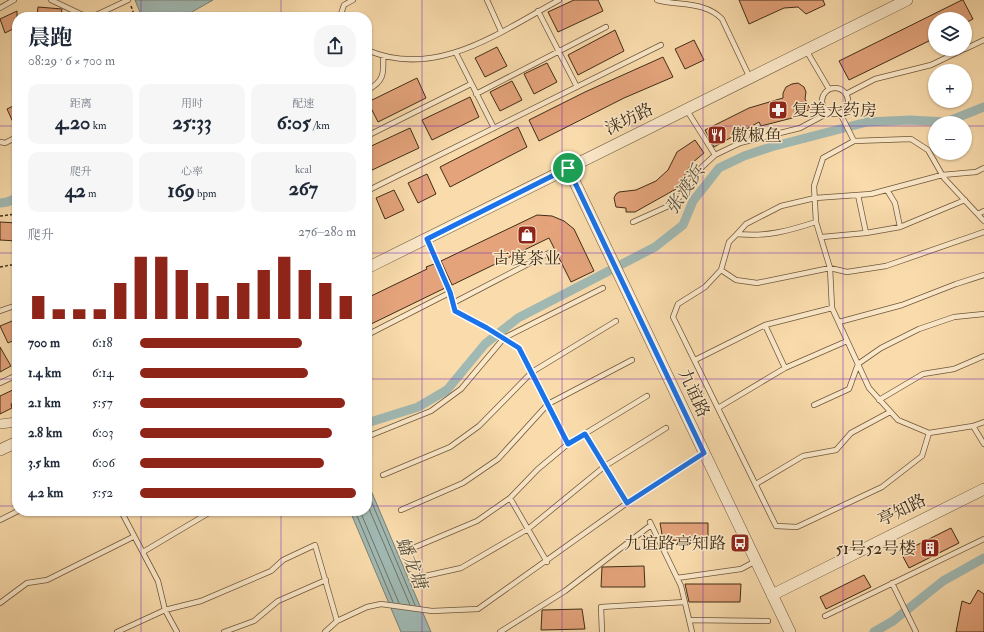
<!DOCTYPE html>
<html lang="zh">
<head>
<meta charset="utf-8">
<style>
	body { margin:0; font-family:"IM FELL Double Pica","Noto Serif SC",serif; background:#f6f6f7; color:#1f2937; height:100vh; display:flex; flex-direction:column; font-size:15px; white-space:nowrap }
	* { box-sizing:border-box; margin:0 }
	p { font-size:13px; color:#747a83 }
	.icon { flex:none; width:22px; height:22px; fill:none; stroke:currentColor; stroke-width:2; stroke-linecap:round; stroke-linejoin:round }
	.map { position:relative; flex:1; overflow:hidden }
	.panel { position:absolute; left:12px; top:12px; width:360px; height:504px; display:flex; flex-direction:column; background:#fff; border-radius:16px; box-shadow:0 1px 3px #0004 }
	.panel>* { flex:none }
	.controls { position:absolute; left:928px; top:12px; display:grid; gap:8px }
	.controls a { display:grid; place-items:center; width:44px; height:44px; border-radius:50%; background:#fff; box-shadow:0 1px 3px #0004; font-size:20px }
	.pin { position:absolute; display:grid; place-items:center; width:34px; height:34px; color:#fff; margin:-17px; border:2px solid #fff; border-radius:50%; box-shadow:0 1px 4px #0007 }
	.round { display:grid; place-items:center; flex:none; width:42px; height:42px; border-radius:16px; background:#f6f6f7 }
	.overview { display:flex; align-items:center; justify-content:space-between; height:68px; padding:0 16px }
	h1 { font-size:22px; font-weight:700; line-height:30px }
	.metrics { display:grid; grid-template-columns:repeat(3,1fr); gap:6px; height:68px; padding:4px 16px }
	.metrics div { display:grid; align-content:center; border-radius:10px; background:#f6f6f7; text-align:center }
	.metrics b { font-size:20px; font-weight:700 }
	.metrics small { font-size:11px; font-weight:400 }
	.metrics p { font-size:11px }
	.chart { height:112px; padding:8px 16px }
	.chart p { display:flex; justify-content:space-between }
	.chart svg { width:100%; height:72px; margin-top:4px; stroke:#8f2418; stroke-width:6 }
	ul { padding:0 16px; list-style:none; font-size:13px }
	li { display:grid; grid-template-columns:64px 48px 1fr; align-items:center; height:30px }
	li i { height:10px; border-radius:5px; background:#8f2418 }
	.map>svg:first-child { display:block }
</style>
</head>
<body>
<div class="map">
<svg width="984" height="632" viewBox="0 0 984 632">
	<rect width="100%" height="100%" fill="#f9dbac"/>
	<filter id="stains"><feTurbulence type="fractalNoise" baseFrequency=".005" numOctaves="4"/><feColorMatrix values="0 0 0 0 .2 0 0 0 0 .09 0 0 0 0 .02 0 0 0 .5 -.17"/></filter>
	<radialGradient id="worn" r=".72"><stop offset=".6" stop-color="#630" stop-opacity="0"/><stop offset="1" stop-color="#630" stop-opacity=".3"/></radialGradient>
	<path fill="#a0b9b3" stroke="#798174" d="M135,0H213L183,17H142Z
		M367,481L431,632H401L350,511H367Z"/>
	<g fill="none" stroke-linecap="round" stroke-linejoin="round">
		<path stroke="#707364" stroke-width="1" d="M367,491L415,605
			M367,504L410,605
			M355,511L393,602
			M360,511L399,603"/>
		<path stroke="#a0b9b3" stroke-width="9" d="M0,203L7,202L17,198
			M367,423L418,407L447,390L485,344L518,318L655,247L683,225L693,201L719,168L744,156L771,147L867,122L910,120L946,122L984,107
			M874,632L893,621L943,581L984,558"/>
	</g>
	<path fill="#e4a37b" stroke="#3f2d16" d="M574,0H598L603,11L558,32L548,12Z
		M739,0H823L825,5L806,14L798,7L784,8L749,24Z
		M962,0H963L973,19L965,23V19H935V38L849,80L839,61Z
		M38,7L62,9L61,17H37Z
		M17,11V27L5,33L0,19Z
		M615,30L624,51L578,75L568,55Z
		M694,40L704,60L685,69L675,49Z
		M497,47L507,66L485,77L475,58Z
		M663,57L673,77L624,98L539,141L529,120L585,92Z
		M547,63L557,82L534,94L524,74Z
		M417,78L426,98L378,122L368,102Z
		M512,81L522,100L500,111L490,92Z
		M798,83L804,87L806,92L805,99L810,109L796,117L761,126L759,122L714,147L705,130L749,108L783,98V93L786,87L792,84Z
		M470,97L479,117L432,140L422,120Z
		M17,104V131L7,109Z
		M518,127L527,147L450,187L440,167Z
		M410,128L419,148L370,171L367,164V148Z
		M695,140L704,153L692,163L676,189L635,212H626V208L616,207L614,198L616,194L619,192L636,190L656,181L668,170L677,152Z
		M427,174L436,194L418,203L408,183Z
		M394,190L404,210L385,219L376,198Z
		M537,215L552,216L564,221L574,229L594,271L571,282L549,238L452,285L441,261Z
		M0,222L17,223V241L0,240Z
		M434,264L445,288L367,326V298L427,269L426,267Z
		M17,319V339L8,343L0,326Z
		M0,347L11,366L0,372Z
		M17,388V401L11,404L12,408L0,414V396Z
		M660,523H708V541L663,540Z
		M951,528L959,543L909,568L901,553Z
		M644,566L645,587H601L602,567Z
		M864,575L871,587L826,609L820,597Z
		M685,584H741L740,602H689Z
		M978,590L984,594V632H956L962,601L970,604Z
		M582,609L585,629L541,630L542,610Z"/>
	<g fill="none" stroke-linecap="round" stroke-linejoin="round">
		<g stroke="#6e583c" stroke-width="6">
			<path id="service" d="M51,0L87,17
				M487,0L501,31
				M657,0C679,6 705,1 722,19L750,78
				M0,8L14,0
				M538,11L577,87
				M92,17L128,0
				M340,17L344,5L353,0
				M965,49L984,40
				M367,50C436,80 500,32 559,0
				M806,50L829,89
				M456,53L494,128
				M822 101a13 13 0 1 1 26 0a13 13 0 1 1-26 0Z
				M367,90C384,82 384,73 383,56
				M476,94L606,27
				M846,94L875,79L931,65L964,49
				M686,109L715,155
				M840,113L854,141
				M367,136L471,84
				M0,142L5,143L17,137
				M887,190L895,203L900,227
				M367,191L661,45
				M858,195L866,233
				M978,214L984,211
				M984,221L944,178L928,150L911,139L854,141L823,158L814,186L816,222L830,268L832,308L869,388L898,420L929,433L973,426L984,422
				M633,222L673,204L688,188L702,167L715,155L740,143L800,128L828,113
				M737,234C767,237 788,231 816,222
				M822,237L866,233L900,227L965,200
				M427,239L451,292L455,311L487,328L519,348L568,444
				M721,270L736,280L757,283L830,268L847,272L886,266L984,232
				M453,303L551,252
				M0,311L17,305
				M839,322L902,305L956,284L984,275
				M765,325L785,368
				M367,335L451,292
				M695,360L765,325L832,308
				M0,383L17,375
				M879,400L923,374L954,369L984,356
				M814,405L849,389L858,364L881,348L919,329L954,317L984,314
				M718,408L785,368L847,341
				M973,426L984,444
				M929,433L922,456L882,487L797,527L776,526L673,317L678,304L705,287L721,270L729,242L737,234L746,224L781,206L815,198L871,194L942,175L976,172L984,168
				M585,434L627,503
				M369,436L431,411L461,389L504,338L603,288
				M383,475L450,447L479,426L532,372L616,321
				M756,484L803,456L836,450L851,433L890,412
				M510,498L547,562
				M401,510L463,483L498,459L548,404L632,360
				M121,511L158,581L165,610L177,632
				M0,520L18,511
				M650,522L681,586L692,632
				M413,548L477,521L510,498L538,469L568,444L647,396
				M143,552L212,511
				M425,576L461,568L528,529L605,466L666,428
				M677,578L741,569L756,561
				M892,583L916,632
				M0,603L27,583L47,580L133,537
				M825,616L984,539
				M689,620L768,621
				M117,632L165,610L201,601L271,571L283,560L315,545L337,621
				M224,632L254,621L278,601L326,580
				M325,632L337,621L367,607L381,604L432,611L478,609L627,503L704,453
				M500,632L565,591L651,525
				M602,632L601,607L685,602"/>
		</g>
		<g stroke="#6e583c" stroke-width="10">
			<path id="minor" d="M0,424L17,422"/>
		</g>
		<g stroke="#6e583c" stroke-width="12">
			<path id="tertiary" d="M568,168L790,632
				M367,268L907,0
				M0,450L17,442
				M772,595L984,489"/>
		</g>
		<path stroke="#3f2d16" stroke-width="1.5" stroke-dasharray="3 2" stroke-linecap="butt" d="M131,6L135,17
			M0,216L17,214
			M0,267L17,264"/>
		<use href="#service" stroke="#fbe8c9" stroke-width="4.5"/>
		<use href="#minor" stroke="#fbe8c9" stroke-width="9"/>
		<use href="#tertiary" stroke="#fbe8c9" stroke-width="11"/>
	</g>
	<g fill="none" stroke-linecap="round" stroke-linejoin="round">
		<g stroke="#fff" stroke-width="8">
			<path id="route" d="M568,168L704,453L627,503L585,434L568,444L519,348L487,328L455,311L450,292L427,239Z"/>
		</g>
		<use href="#route" stroke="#1a73e8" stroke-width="5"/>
	</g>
	<path fill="none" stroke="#7b2cbf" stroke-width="1" stroke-opacity="0.55" d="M141,0V17M281,0V17M422,0V632M562,0V632M703,0V632M843,0V632M0,126H17M367,126H935M965,126H984M0,253H17M367,253H984M0,379H17M367,379H984M0,506H17M367,506H984M141,511V632M281,511V632"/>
	<defs>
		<g id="pharmacy-square" transform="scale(1)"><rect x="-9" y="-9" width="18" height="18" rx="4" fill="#8f2418" stroke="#fbe8c9"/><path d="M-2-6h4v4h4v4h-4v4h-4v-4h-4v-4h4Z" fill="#fff"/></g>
		<g id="restaurant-square" transform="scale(1)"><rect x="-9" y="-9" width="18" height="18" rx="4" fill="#8f2418" stroke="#fbe8c9"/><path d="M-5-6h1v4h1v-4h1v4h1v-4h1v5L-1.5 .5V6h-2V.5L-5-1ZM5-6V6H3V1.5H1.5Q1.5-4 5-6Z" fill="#fff"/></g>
		<g id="shop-square" transform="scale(1)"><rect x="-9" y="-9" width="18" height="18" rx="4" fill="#8f2418" stroke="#fbe8c9"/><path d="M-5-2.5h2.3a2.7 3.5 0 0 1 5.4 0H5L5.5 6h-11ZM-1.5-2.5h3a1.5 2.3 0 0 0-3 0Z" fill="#fff"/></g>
		<g id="bus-square" transform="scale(1)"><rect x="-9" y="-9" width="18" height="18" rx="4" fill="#8f2418" stroke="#fbe8c9"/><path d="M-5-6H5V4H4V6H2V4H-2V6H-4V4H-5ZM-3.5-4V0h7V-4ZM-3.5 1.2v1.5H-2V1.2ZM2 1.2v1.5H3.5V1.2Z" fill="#fff"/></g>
		<g id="building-square" transform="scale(1)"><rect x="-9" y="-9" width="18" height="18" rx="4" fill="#8f2418" stroke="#fbe8c9"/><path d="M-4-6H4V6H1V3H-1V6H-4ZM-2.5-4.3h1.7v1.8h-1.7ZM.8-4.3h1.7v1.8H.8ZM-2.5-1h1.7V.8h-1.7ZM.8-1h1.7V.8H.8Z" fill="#fff"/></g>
	</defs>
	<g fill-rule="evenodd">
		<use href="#pharmacy-square" x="778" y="110"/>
		<use href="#restaurant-square" x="717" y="135"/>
		<use href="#shop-square" x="527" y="235"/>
		<use href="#bus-square" x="740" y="543"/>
		<use href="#building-square" x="930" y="548"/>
	</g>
	<g text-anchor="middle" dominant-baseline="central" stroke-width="3" stroke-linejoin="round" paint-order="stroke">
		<g font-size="17" fill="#3f2d16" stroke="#fbe8c9" text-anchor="start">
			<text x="792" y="110">复美大药房</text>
			<text x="731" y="135">傲椒鱼</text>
			<text x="527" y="258" text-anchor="middle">古度茶业</text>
			<text x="726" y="543" text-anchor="end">九谊路亭知路</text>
			<text x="916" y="548" text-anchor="end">51号52号楼</text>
		</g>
		<g font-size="17" fill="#3f2d16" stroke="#fbe8c9">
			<text transform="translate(629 119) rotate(-26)">涞坊路</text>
			<text transform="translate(694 393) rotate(65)">九谊路</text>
			<text transform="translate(902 510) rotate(-26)">亭知路</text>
		</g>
		<g font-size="18" font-style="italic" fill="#57503d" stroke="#fbe8c9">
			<text transform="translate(685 190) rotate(-56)">张渡浜</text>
			<text transform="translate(411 563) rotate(68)">蟠龙塘</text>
		</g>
	</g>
	<rect width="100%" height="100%" filter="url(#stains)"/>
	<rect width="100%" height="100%" fill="url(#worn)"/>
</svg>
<div class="controls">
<a><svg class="icon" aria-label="layers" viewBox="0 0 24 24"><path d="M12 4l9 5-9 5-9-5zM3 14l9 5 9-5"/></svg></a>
<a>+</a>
<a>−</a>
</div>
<div class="pin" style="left:568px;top:168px;background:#1e9e55"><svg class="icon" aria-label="arrive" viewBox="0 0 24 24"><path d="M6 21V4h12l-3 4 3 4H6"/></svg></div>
<section class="panel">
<div class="overview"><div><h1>晨跑</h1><p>08:29 · 6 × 700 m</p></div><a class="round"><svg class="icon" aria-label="share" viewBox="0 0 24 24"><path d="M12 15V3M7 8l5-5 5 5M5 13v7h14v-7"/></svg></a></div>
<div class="metrics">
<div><p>距离</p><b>4.20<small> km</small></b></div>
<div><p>用时</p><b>25:33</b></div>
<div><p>配速</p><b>6:05<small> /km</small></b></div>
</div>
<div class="metrics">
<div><p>爬升</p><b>42<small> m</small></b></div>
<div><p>心率</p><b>169<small> bpm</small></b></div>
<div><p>kcal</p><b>267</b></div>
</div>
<div class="chart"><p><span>爬升</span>276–280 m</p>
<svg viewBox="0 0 160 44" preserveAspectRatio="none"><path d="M5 44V30M15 44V38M25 44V38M35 44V38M45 44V22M55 44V6M65 44V6M75 44V14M85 44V22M95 44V30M105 44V22M115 44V14M125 44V6M135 44V14M145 44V22M155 44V30"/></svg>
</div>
<ul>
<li><b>700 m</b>6:18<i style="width:75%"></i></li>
<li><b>1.4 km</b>6:14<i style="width:78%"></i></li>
<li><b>2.1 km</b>5:57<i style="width:95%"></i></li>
<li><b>2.8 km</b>6:03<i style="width:89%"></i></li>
<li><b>3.5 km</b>6:06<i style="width:85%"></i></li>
<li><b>4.2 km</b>5:52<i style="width:100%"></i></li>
</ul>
</section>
</div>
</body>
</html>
